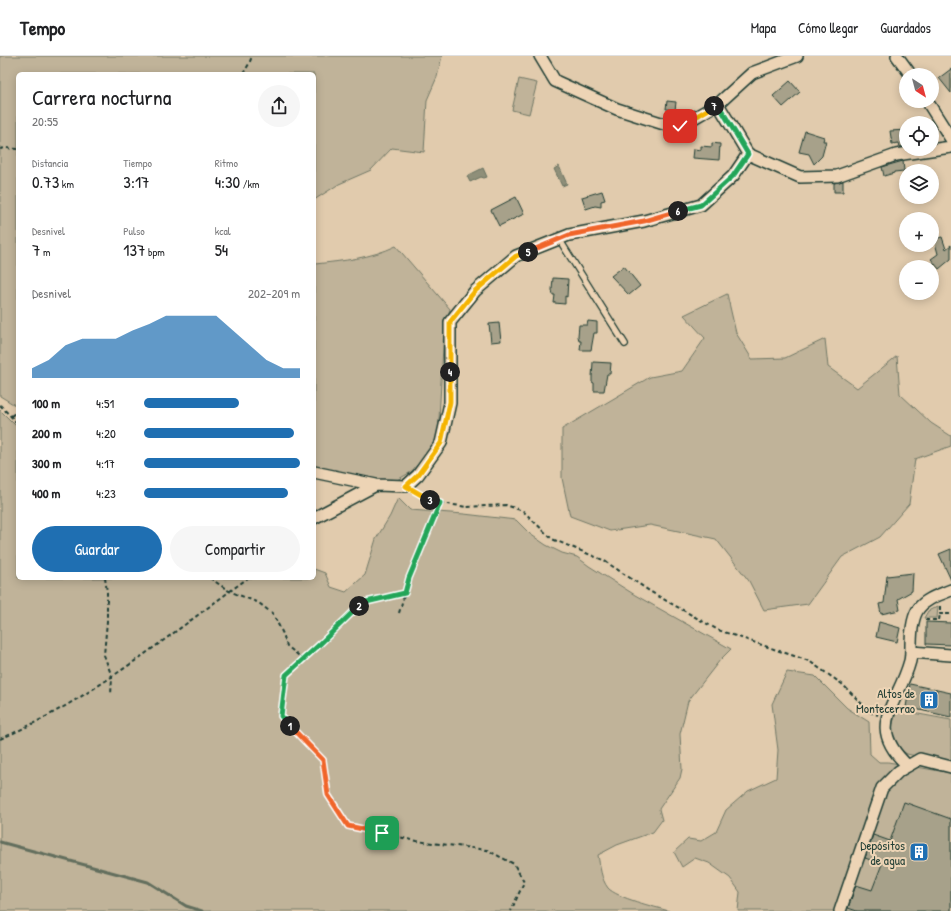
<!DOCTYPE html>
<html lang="es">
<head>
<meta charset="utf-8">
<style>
	body { margin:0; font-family:"Patrick Hand",sans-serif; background:#f6f6f6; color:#202124; height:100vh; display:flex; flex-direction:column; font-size:15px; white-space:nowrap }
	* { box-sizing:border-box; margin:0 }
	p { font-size:13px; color:#757577 }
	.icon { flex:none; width:22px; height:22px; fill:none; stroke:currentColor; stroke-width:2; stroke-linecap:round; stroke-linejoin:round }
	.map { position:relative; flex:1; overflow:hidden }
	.side { position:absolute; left:16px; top:16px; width:300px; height:508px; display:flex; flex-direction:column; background:#fff; border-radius:6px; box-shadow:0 2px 10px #0003 }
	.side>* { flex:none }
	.needle { width:26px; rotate:144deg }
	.controls { position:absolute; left:899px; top:12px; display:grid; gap:8px }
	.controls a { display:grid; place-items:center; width:40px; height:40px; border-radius:50%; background:#fff; box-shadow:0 2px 10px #0003; font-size:20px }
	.pin { position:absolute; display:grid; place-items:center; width:34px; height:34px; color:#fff; margin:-17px; border-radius:8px; box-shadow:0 2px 6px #0006 }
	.km { position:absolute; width:20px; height:20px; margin:-10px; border-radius:50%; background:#222; color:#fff; font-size:11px; line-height:20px; text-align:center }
	.round { display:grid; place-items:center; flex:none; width:42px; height:42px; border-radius:21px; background:#f6f6f6 }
	.summary { display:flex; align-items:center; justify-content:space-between; height:68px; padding:0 16px }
	h1 { font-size:22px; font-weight:600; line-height:30px }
	.metrics { display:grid; grid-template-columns:repeat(3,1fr); gap:6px; height:68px; padding:4px 16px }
	.metrics div { display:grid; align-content:center }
	.metrics b { font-size:17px; font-weight:600 }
	.metrics small { font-size:11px; font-weight:400 }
	.metrics p { font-size:11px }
	.chart { height:112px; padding:8px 16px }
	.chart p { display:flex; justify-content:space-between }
	.chart svg { width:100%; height:72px; margin-top:4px; fill:#1f6fb2; opacity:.7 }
	.action { display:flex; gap:8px; margin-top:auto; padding:8px 16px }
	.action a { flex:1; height:46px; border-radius:24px; background:#1f6fb2; color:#fff; font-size:16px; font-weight:600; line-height:46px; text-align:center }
	.action a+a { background:#f6f6f6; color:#202124 }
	ul { padding:0 16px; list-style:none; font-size:13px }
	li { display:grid; grid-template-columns:64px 48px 1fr; align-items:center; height:30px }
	li i { height:10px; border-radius:5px; background:#1f6fb2 }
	header { display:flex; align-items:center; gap:24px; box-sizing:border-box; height:56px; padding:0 20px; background:#fff; border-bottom:1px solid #e0e0e0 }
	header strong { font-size:19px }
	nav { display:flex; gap:22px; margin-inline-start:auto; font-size:14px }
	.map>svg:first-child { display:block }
</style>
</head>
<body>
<header>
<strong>Tempo</strong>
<nav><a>Mapa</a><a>Cómo llegar</a><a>Guardados</a></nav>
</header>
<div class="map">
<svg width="951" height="855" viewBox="0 0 951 855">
	<rect width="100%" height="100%" fill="#e1cbad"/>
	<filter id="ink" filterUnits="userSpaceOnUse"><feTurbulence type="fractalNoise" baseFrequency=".025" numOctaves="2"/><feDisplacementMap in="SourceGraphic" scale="8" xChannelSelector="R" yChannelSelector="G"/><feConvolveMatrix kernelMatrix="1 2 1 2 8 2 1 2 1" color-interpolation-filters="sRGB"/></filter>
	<g filter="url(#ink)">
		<path fill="#c0b399" stroke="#707866" d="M0,0H442L437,21L427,44L424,96L392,92L371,114L339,128L314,144V18H18V351L0,340Z
			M519,23L537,27L529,58L512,54Z
			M396,190L450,253L444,272L438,381L426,399L411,416L397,424H383L354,421L314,413V206L315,208C343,205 371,202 396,190Z
			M727,238L736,277L752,303L785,302L825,283L828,311L857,332L897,300L900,338L931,367L951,380V390L915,403L909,448L880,481L842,501L808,548L764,554L749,525L716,483L650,469L610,475L570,460L562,422V373L650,321L682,315L705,282L684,259Z
			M0,354L18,372V522H314V513L325,517L331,531L346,536L365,519L376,483L390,460L398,442L410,454L464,458L516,464L530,478L546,489L562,497L577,501L589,510L635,539L731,593L720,604L688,645L680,678L682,713L680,722L659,753L662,764L653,776L617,789L598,799C600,810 601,823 608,832C617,842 655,851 669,855H0Z
			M938,550L937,562H924L928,555Z
			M787,616L815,620L847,652L869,666L870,698L879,706H888L951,717V855H738L740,836L730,822L709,807L695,802L682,811L674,796L688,783L701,785L716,776L726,754L748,735L776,722L778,694L772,648Z
			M897,654L951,664V708L907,698L898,692L892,678V670Z"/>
		<path fill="#8f8f79" stroke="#626e5d" d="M559,110L567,128L562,130L554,113Z
			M483,112L487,121L484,122L481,121L470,126L467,120Z"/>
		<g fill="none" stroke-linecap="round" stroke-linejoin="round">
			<path stroke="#626e5d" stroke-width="3" d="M0,786L148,826L186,850L202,855"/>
		</g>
		<path fill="#a7a18a" stroke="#1f3d34" d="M951,13V37L939,22Z
			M790,25L800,36L783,51L773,40Z
			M667,45L676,46L675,54L666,53Z
			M906,74V90L900,91L899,87L892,88L890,75Z
			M805,75L824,81L823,85H826L822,100L814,108L809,98L799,96Z
			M712,87L720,88L719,104L693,102L694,93L701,94V90L712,91Z
			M903,105L904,115L894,116V117L884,120L882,111Z
			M843,125V136H834V127Z
			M602,135L605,144L601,145V151L595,150L586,153L582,141Z
			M516,141L524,158L499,170L491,154Z
			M942,181L946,193L951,189V203L939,213L931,203L938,198L934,183Z
			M624,210L640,230L629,239L611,220Z
			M553,222L568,223L567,241L565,240V248L554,247L555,239H553L552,234Z
			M588,265L597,266V277H594L591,294H580L581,285H579L578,280L579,269H587Z
			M499,267L501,285L491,286L489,268Z
			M593,306L611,307L610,318H607L604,335H594V327L592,326V321Z
			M951,493V524L939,498Z
			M913,517L912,535L898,543L900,554L881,558L879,548L884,547L887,520Z
			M879,566L900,572L897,586L876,581Z
			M926,566L951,567V589L926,588Z
			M910,628L951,637V661L906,651Z
			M904,746L951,763V855H857L848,852L856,829L872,834L882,808L865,802L873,779L890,785Z"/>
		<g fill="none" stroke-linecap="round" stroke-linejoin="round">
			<g stroke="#1f3d34" stroke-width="8">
				<path id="service" d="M559,183L625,288"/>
			</g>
			<g stroke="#1f3d34" stroke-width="14">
				<path id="minor" d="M540,0L555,25L617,53L664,68L680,70L718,48
					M797,0L752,17L718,48L748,98L800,121L837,120L896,99L951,91
					M897,0L911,19
					M927,45L951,83
					M314,416L376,429L406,430L418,419L441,387L450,347V266L475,235L516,200L569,179L644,165L701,149L733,120L748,98
					M314,462L376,429
					M911,596L951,599
					M908,710C864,669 898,650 910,605C911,601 911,595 911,590C911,579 912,561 919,552C927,542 940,539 951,534
					M840,855L882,732L899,715L920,703L951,711"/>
			</g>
			<path stroke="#1f3d34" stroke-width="2" stroke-dasharray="4 3" stroke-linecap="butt" d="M243,18L249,8L252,0
				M0,93L6,92L18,93
				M0,349L18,368
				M11,360L18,355
				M415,435L431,445L466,451L506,449L523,455L552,483L603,504L651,536L718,574L809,605L842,628L870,656L878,659
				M105,522L107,536V565L104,599L112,621L111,639
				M210,522L229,535L259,547L273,558L283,578L287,590L303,603
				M405,537L362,547L320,588L286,619L281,660L323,703L328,739L348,770L417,785L487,794L514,808L524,826L511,855
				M940,550V558H951
				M399,557L409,522L440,447
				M925,564H939L940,558
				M0,683C91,644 168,580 248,522"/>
			<use href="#service" stroke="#edd4b5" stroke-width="5.5"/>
			<use href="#minor" stroke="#edd4b5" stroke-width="11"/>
		</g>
	</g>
	<g fill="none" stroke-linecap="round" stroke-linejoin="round" filter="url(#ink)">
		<g stroke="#fff" stroke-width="8">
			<path id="split-1" d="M290,670L323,704L328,739L348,770L382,777"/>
		</g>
		<g stroke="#fff" stroke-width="8">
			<path id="split-2" d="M290,670L281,660L286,619L320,588L359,550"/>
		</g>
		<g stroke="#fff" stroke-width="8">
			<path id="split-3" d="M359,550L362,547L405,537L409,522L440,447L430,444"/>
		</g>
		<g stroke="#fff" stroke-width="8">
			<path id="split-4" d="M430,444L406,430L418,419L441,387L450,346V316"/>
		</g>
		<g stroke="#fff" stroke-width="8">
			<path id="split-5" d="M450,316V266L475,235L516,200L528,196"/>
		</g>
		<g stroke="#fff" stroke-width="8">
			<path id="split-6" d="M528,196L569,179L644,165L678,155"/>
		</g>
		<g stroke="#fff" stroke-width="8">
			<path id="split-7" d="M678,155L701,149L733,120L748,98L718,48L714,50"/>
		</g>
		<g stroke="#fff" stroke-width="8">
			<path id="split-8" d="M680,70L714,50"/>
		</g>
		<use href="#split-1" stroke="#f0652b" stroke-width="5"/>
		<use href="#split-2" stroke="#22a559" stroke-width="5"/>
		<use href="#split-3" stroke="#22a559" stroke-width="5"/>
		<use href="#split-4" stroke="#f5b400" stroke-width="5"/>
		<use href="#split-5" stroke="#f5b400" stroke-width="5"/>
		<use href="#split-6" stroke="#f0652b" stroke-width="5"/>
		<use href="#split-7" stroke="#22a559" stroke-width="5"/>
		<use href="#split-8" stroke="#f5b400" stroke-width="5"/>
	</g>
	<defs>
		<g id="building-square" transform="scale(1)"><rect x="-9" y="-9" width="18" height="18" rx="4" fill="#1f6fb2" stroke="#edd4b5"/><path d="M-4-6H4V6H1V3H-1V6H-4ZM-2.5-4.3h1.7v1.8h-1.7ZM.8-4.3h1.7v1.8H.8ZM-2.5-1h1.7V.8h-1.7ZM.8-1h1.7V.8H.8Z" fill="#fff"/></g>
	</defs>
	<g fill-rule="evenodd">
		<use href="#building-square" x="929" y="644"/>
		<use href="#building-square" x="919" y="796"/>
	</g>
	<g text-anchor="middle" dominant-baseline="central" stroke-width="4" stroke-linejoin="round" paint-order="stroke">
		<g font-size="13" fill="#1f3d34" stroke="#edd4b5" text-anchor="end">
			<text x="915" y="637">Altos de<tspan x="915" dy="15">Montecerrao</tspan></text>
			<text x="905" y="789">Depósitos<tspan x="905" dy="15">de agua</tspan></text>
		</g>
	</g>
</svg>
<div class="controls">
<a><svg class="needle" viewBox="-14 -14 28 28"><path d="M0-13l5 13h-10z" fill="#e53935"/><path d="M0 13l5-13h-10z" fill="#757577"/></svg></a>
<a><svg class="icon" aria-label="locate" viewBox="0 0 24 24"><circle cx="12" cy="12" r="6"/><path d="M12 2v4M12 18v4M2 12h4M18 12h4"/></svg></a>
<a><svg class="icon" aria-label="layers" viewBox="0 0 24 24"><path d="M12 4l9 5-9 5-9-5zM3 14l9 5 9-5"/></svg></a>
<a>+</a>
<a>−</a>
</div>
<div class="pin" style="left:382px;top:777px;background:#1e9e55"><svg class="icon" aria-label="arrive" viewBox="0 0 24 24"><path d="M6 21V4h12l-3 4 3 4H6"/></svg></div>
<div class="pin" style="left:680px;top:70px;background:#d93025"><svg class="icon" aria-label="check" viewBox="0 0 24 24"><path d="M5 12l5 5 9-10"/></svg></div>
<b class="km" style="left:290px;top:670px">1</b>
<b class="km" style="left:359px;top:550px">2</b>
<b class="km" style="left:430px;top:444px">3</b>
<b class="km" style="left:450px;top:316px">4</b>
<b class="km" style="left:528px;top:196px">5</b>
<b class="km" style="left:678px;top:155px">6</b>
<b class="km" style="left:714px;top:50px">7</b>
<section class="side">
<div class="summary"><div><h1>Carrera nocturna</h1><p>20:55</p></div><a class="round"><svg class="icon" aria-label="share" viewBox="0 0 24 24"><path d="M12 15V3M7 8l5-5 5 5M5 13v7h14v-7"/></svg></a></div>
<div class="metrics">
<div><p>Distancia</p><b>0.73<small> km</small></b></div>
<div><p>Tiempo</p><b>3:17</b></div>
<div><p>Ritmo</p><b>4:30<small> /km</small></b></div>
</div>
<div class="metrics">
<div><p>Desnivel</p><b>7<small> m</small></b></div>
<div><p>Pulso</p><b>137<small> bpm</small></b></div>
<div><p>kcal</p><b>54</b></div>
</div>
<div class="chart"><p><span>Desnivel</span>202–209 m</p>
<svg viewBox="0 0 160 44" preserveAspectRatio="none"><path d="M0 44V38L10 33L20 24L30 20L40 20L50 20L60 15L70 11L80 6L90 6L100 6L110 6L120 15L130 24L140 33L150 38L160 38V44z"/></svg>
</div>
<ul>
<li><b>100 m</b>4:51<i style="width:61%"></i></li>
<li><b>200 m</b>4:20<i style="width:96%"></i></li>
<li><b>300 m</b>4:17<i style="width:100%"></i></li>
<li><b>400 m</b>4:23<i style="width:92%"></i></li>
</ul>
<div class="action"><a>Guardar</a><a>Compartir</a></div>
</section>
</div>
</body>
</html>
